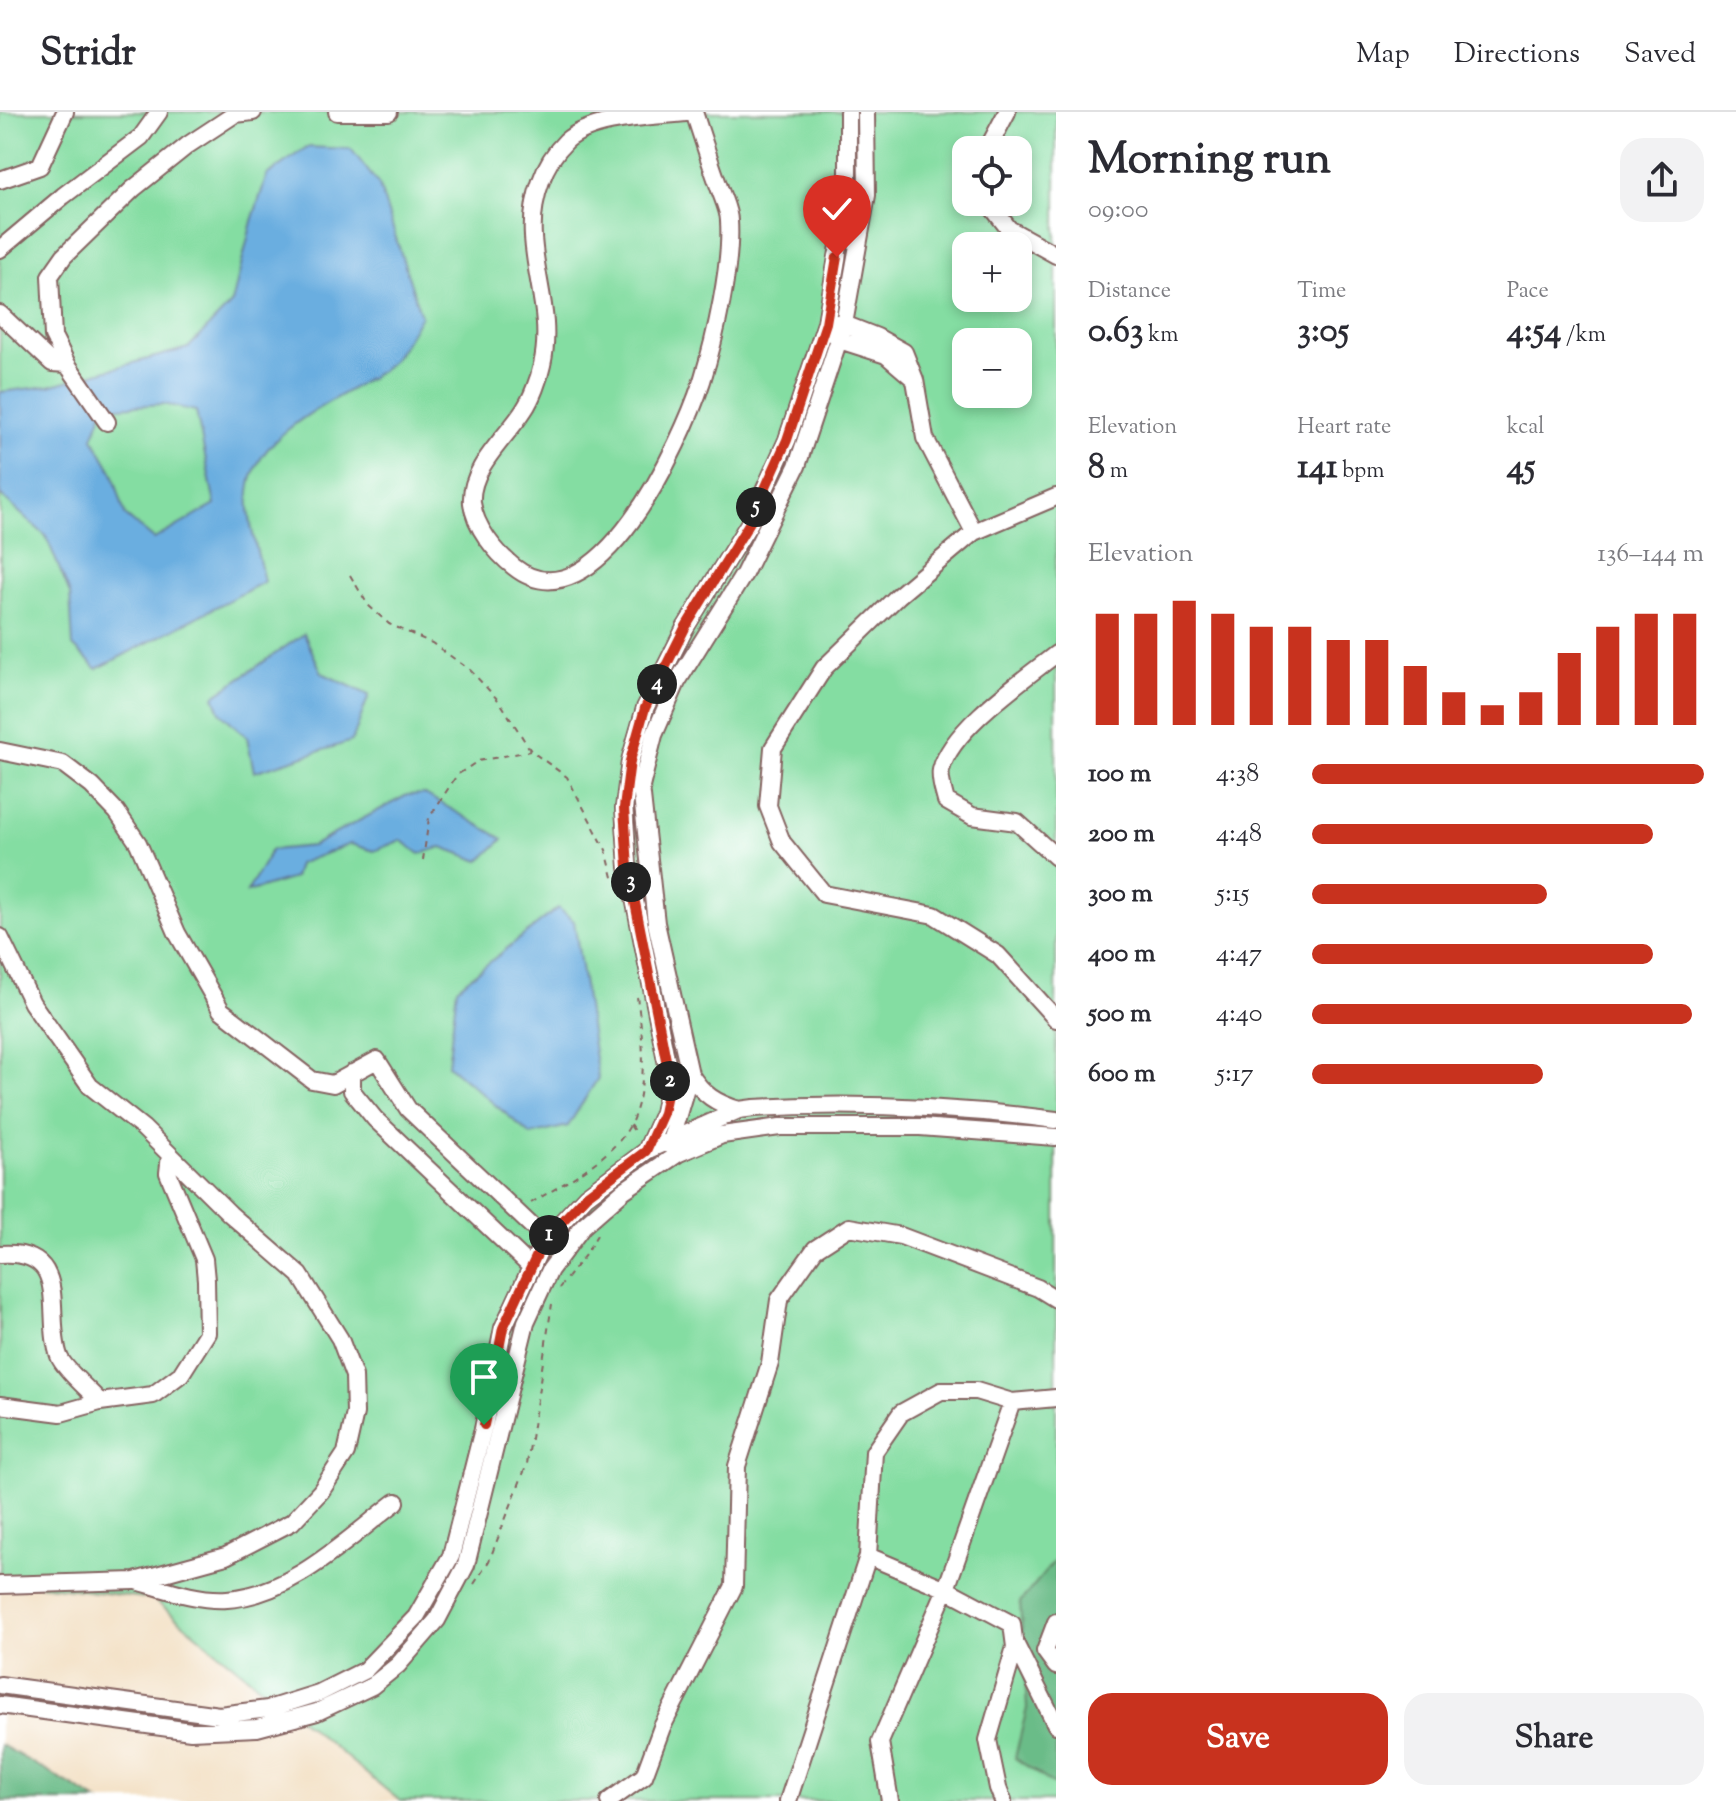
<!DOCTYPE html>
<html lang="en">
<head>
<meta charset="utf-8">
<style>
	body { margin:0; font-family:"Sorts Mill Goudy",serif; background:#f2f2f3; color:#2b2b33; height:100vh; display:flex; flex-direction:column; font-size:30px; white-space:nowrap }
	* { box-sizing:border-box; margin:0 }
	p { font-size:26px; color:#7c7c81 }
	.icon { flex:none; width:44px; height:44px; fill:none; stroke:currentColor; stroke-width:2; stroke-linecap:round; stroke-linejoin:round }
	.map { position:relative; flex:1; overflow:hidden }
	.side { display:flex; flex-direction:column; background:#fff; width:680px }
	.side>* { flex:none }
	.tools { position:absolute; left:952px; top:24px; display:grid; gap:16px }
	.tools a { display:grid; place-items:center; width:80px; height:80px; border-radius:16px; background:#fff; box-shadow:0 4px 12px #0003; font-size:40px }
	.pin { position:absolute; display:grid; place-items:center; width:68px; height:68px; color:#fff; margin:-82px -34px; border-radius:50% 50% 50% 0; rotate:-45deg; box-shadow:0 0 8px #0007 }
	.pin .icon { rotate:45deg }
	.km { position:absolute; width:40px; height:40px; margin:-20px; border-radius:50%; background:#222; color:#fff; font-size:22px; line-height:40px; text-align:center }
	.round { display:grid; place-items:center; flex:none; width:84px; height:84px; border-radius:24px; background:#f2f2f3 }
	.overview { display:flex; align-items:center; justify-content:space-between; height:136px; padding:0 32px }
	h1 { font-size:44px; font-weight:700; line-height:60px }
	.metrics { display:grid; grid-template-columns:repeat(3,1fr); gap:12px; height:136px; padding:8px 32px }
	.metrics div { display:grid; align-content:center }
	.metrics b { font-size:34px; font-weight:700 }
	.metrics small { font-size:22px; font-weight:400 }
	.metrics p { font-size:22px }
	.chart { height:224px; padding:16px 32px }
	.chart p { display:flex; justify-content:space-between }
	.chart svg { width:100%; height:144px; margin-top:8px; stroke:#c8321e; stroke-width:6 }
	.action { display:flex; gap:16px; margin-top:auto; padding:16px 32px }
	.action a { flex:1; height:92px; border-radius:24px; background:#c8321e; color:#fff; font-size:32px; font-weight:700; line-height:92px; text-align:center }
	.action a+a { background:#f2f2f3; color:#2b2b33 }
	ul { padding:0 32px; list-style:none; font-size:26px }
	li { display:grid; grid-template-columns:128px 96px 1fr; align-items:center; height:60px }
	li i { height:20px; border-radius:10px; background:#c8321e }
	header { display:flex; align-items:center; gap:48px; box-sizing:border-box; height:112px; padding:0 40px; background:#fff; border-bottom:2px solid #e1e1e2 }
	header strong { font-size:38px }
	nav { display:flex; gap:44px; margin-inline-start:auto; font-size:28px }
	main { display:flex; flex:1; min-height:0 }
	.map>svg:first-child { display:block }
</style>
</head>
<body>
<header>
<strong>Stridr</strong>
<nav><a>Map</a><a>Directions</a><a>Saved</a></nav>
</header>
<main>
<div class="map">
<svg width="1056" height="1689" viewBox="0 0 1056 1689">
	<rect width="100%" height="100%" fill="#fff"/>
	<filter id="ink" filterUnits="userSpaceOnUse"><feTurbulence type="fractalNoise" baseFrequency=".0125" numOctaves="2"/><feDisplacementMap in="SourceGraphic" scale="16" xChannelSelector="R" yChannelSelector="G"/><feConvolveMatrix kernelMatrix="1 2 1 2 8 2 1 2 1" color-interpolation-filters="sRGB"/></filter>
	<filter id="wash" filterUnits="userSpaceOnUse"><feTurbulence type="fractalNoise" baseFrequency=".006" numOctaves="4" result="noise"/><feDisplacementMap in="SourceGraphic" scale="32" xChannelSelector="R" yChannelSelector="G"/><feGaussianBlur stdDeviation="1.8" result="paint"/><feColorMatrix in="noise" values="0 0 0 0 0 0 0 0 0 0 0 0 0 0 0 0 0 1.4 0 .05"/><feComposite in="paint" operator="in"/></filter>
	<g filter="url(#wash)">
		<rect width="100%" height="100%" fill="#f3e0c4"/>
		<path fill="#84dda2" stroke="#677e66" stroke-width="2" fill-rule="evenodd" d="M0,0H1056V1689H400L153,1487L0,1468ZM966,38H1018V90H966ZM966,134H1018V186H966ZM966,230H1018V282H966Z"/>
		<path fill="#6bbc88" stroke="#5a6e5a" stroke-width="2" d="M1056,1447V1674L1015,1646L1027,1596L1020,1490Z
			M0,1633L3,1634L98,1689H0Z"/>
		<path fill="#6baee0" stroke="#5a6686" stroke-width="2" fill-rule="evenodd" d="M307,35L351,37L379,73L421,204C411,219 400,243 386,255C342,288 256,316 249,379C246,408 259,442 264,470L97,557L73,534L70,482L46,424L0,383V280L49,274L188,236L232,191L252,109L267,63ZM163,292L196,299L215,393L154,427L125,403L113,361L93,326L104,296Z
			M304,522L322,561L369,583L352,629L254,660L247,625L220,600L214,584Z
			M425,682L503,727L480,749L442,735L420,742L401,728L374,739L350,732L298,752L294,766L247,780L271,738L312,734L407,683Z
			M558,796L574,809L598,966L568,1014L531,1023L448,953L457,876Z"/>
	</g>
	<g filter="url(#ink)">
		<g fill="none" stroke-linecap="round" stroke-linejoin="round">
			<g stroke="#856361" stroke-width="20">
				<path id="minor" d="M337,0H389
					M694,0C702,25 710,50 719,75C722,85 729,98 729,109C732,153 715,227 702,269C683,328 596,520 514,455C495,440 475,415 472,391C469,356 507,325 524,298C532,286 539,267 542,253C557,189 516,135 541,69C546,54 555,40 566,29C594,4 658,5 694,0Z
					M987,38L1007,0
					M0,68L40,54L65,0
					M988,90L1009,117L1056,143
					M0,137L63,84L141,25L159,0
					M0,202L52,251L67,252L53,224L50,164L64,144L133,77L188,33L235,2L253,0
					M835,211L844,212L877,225L904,240L915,268L925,326L974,420
					M832,219L839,228L886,243L914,267
					M67,252L107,310
					M1056,385L974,420L898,484L824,556L773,636L768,694L782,730L824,782L934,803L998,843L1056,907
					M1056,542C1023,568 951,617 941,658C939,667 944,681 946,689L972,704L1017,710L1056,745
					M0,639L63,652L92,674L117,700L138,731L177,821L221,898L312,968L333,972L377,948L408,997L538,1120L543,1130
					M0,825L32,891L90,974L143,1016L230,1102L300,1163L340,1227L354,1264L355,1301L346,1341L321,1379L292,1410L226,1444L135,1469L0,1473
					M352,961V979L375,1007L531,1155
					M739,998C716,991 703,983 690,962L656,811L641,675L654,623L677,570L744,462L797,354L844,212L867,83L866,0
					M669,1033L690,962
					M646,1039L663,1001L670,968L628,755L624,696L630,649L645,596L685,516L750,410L787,328L826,211L848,80V0
					M0,1142C73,1137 44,1202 59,1244C63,1256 90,1279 100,1290
					M0,1293L61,1301L100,1290L153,1283L181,1262L207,1221L206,1168L204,1147L168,1061L170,1043
					M868,1444L946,1477L1012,1512L1015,1535L988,1628L998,1676L1003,1689
					M137,1469C165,1477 198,1489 227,1487C291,1483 347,1427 396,1390
					M1056,1510L1045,1539L1056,1554
					M1015,1531L1056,1613
					M0,1573L219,1603L268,1597L319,1581L365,1558L416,1505L451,1444L484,1313L503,1216L543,1130L586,1084L646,1039L739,998L754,996C855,990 956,995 1056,1008
					M0,1593L191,1619L257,1616L317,1600L372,1574L398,1553L437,1508L466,1453L526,1210L550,1158L583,1114L623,1079L679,1041L722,1023L780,1015H920L1056,1025
					M609,1689L644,1664L662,1615L734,1474L737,1354L770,1251L779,1188L815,1137L849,1115L901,1124L1038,1176L1056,1187
					M788,1689L868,1444L874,1340L901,1301L941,1279H976L1012,1290
					M890,1689L880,1630L946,1477L1012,1290L1056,1286"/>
			</g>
			<path stroke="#856361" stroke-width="2" stroke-dasharray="6 6" stroke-linecap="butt" d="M350,463L368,493L389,512L432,531L470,558L500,590L531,639L567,665L606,738L614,769
				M423,748L429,706L457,663L478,649L530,639
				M630,1013L636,1022
				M531,1091C561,1073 594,1056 618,1030C651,996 644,928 637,885
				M559,1176L585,1143L597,1123
				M474,1472L489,1449L527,1352L552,1192"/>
			<use href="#minor" stroke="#fff" stroke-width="16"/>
		</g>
	</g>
	<g fill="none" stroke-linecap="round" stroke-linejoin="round" filter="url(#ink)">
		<g stroke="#fff" stroke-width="16">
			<path id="route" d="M484,1313L503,1216L543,1130L586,1084L646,1039L663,1001L670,968L628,755L624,696L630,649L645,596L685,516L750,410L787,328L826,211L837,145"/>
		</g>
		<use href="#route" stroke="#c8321e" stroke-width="10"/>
	</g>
</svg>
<div class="tools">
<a><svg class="icon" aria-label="locate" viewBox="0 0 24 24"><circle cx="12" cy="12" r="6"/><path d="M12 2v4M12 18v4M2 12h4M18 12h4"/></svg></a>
<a>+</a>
<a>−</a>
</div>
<div class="pin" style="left:484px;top:1313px;background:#1e9e55"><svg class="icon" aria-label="arrive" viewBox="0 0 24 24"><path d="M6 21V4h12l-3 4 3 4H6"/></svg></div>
<div class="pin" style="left:837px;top:145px;background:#d93025"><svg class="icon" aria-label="check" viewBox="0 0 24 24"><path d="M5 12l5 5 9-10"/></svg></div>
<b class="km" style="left:549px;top:1123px">1</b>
<b class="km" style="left:670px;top:969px">2</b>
<b class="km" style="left:631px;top:770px">3</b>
<b class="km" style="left:657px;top:572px">4</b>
<b class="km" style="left:756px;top:395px">5</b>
</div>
<section class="side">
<div class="overview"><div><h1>Morning run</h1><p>09:00</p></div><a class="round"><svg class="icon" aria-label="share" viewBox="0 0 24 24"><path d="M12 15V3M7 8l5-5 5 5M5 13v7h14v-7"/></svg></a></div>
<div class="metrics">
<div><p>Distance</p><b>0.63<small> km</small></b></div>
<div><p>Time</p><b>3:05</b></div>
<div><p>Pace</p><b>4:54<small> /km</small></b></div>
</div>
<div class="metrics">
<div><p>Elevation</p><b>8<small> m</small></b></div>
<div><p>Heart rate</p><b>141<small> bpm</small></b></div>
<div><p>kcal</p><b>45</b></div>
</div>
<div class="chart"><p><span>Elevation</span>136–144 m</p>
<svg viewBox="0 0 160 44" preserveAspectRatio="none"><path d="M5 44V10M15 44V10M25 44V6M35 44V10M45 44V14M55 44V14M65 44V18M75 44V18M85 44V26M95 44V34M105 44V38M115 44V34M125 44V22M135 44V14M145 44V10M155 44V10"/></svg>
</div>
<ul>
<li><b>100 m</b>4:38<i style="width:100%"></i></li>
<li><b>200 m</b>4:48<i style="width:87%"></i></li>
<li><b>300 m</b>5:15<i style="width:60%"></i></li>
<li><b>400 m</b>4:47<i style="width:87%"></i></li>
<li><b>500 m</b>4:40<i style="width:97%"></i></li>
<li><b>600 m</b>5:17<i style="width:59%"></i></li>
</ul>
<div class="action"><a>Save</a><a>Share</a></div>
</section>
</main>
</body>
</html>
